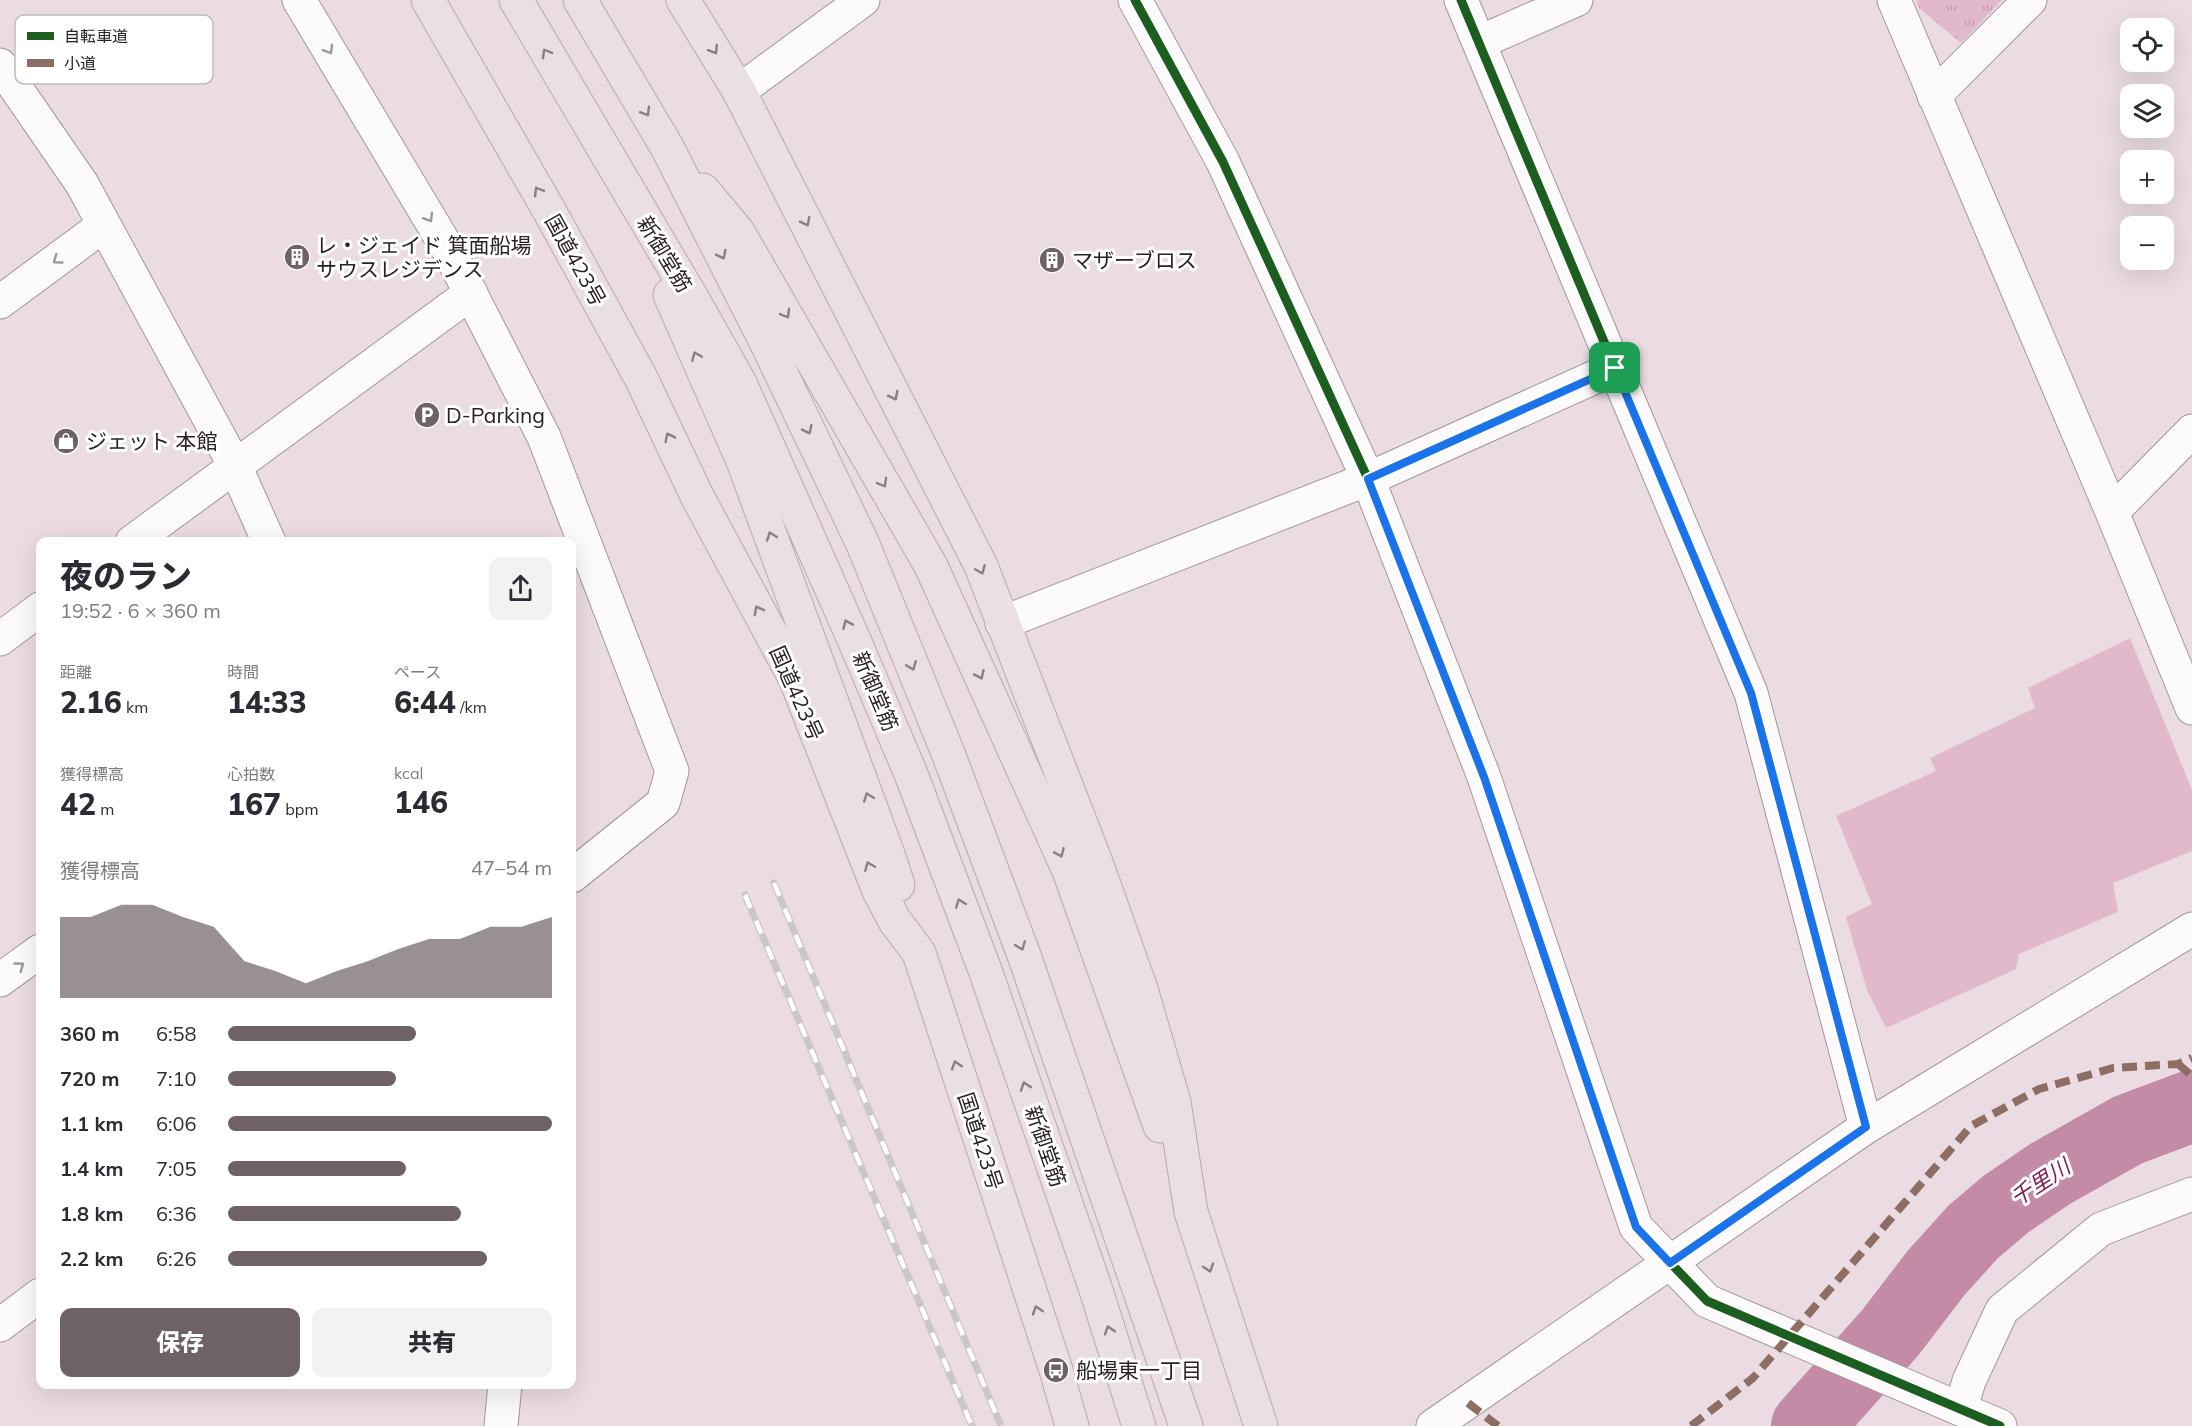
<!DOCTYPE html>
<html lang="ja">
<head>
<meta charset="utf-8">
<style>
	body { margin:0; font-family:Mulish,"Noto Sans JP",sans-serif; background:#f2f2f3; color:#2b2b33; height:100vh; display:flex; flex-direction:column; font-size:22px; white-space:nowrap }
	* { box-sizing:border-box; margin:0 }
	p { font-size:20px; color:#7c7c81 }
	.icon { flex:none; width:33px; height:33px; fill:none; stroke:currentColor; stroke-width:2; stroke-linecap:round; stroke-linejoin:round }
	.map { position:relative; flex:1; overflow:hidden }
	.panel { position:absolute; left:36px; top:537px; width:540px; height:852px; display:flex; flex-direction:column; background:#fff; border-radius:12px; box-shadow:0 6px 24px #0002 }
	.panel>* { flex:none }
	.fabs { position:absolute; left:2120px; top:18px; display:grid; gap:12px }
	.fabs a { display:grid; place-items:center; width:54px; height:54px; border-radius:12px; background:#fff; box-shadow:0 6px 24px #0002; font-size:30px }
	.pin { position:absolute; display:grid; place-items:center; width:51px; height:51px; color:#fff; margin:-26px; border-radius:12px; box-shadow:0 3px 9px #0006 }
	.round { display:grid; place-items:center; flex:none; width:63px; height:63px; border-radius:12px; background:#f2f2f3 }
	.summary { display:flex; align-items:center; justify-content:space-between; height:102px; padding:0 24px }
	h1 { font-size:33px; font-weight:800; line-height:45px }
	.stats { display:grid; grid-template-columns:repeat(3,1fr); gap:9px; height:102px; padding:6px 24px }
	.stats div { display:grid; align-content:center }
	.stats b { font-size:30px; font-weight:800 }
	.stats small { font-size:16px; font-weight:400 }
	.stats p { font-size:16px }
	.chart { height:168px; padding:12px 24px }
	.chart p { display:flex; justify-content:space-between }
	.chart svg { width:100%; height:108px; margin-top:6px; fill:#6e6268; opacity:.7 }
	.button { display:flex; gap:12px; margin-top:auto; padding:12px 24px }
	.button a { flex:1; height:69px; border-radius:12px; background:#6e6268; color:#fff; font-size:24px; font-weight:800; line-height:69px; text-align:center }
	.button a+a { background:#f2f2f3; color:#2b2b33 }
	ul { padding:0 24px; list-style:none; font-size:20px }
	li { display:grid; grid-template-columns:96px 72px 1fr; align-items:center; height:45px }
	li i { height:15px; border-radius:8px; background:#6e6268 }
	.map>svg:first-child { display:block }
</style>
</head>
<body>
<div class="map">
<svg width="2192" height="1426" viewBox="0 0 2192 1426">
	<defs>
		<pattern id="park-tufts" width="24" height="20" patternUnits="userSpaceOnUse" patternTransform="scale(1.5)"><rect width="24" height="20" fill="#e2b8cb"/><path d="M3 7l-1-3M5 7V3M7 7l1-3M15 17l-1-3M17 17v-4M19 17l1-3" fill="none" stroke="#c29eae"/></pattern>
	</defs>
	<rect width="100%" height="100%" fill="#ebdce3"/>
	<path fill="url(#park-tufts)" d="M1916,0H2002L1961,43L1919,8Z"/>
	<path fill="#e2b8cb" d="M2130,638L2192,790V851L2113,883L2118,912L2019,954L2016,969L1886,1028L1867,990L1846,917L1872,904L1836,816L1936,771L1930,758L2035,708L2028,688Z"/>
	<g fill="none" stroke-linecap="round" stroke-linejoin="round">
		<path stroke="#c48ba7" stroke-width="72" d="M1807,1426L1890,1333L1936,1273L1973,1232L2006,1204L2050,1174L2128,1130L2192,1106"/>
		<g stroke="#a1969c" stroke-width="35">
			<path id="minor" d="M299,0L449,251L544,437L672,771L663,803L572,876
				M1135,0L1223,162L1368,479L1484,777L1636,1227L1707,1301L2000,1426
				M1461,0L1751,693L1866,1127
				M1894,0L2112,512L2192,708
				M1480,42L1576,0
				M0,65L82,184L235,466L269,542
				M739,91L863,0
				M1934,96L2030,0
				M0,302L104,225
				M2112,512L2192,431
				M132,542L471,293
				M1002,623L1368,479L1615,368
				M0,639L40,609
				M0,980L40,951
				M0,1325L40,1295
				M1961,1408L1969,1381L2002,1310L2101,1229L2192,1194
				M501,1426L505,1384
				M1433,1426L1866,1127L2192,929"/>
		</g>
		<g stroke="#baa8b0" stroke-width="35">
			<path id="highway" d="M428,0L550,212L641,378L697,496L795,678L879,891L895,921L919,953L1056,1370L1072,1426
				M516,0L692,298L740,383L855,642L911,774L985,970L1095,1287L1139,1426
				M580,0L667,147L767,344L862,542L948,753L1025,958L1186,1426
				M683,0L739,91L981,566L1097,865L1141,989L1174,1102L1191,1212L1261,1426
				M703,190L738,232L931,566L1069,871L1160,1126
				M670,295L743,461L889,857L898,885"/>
		</g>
		<use href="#minor" stroke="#fcfafb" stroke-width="33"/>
		<use href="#highway" stroke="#eadfe4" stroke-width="33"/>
		<g stroke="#cbc7c9" stroke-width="7">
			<path id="rail" d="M774,883L1001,1426
				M745,895L972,1426"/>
		</g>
		<use href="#rail" stroke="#fff" stroke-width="4.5" stroke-dasharray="14" stroke-linecap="butt"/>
		<path stroke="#8d6e63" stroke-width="8" stroke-dasharray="15 8" stroke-linecap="butt" d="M2178,1064L2192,1076
			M1468,1403L1498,1426
			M1691,1426L1753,1378L1971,1126L2039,1089L2113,1068L2178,1064L2192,1058"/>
		<g stroke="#fff" stroke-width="13">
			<path id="cycleway" d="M1135,0L1223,162L1368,479L1484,777L1636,1227L1707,1301L2000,1426
				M1461,0L1751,693L1866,1127"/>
		</g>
		<use href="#cycleway" stroke="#1b5e20" stroke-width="9"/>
	</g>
	<defs><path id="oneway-chevron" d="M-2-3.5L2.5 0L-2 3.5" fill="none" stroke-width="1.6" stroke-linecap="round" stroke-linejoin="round" transform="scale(1.5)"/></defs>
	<g stroke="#9e989b">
		<use href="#oneway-chevron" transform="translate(329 50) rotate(59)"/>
		<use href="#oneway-chevron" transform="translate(429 218) rotate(59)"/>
		<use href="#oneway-chevron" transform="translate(57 260) rotate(144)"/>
		<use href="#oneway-chevron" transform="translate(20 966) rotate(-36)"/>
	</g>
	<g stroke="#8a8084">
		<use href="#oneway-chevron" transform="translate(714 50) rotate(58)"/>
		<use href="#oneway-chevron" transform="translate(546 53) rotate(-120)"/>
		<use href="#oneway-chevron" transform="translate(646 112) rotate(59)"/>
		<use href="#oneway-chevron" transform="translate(538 191) rotate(-120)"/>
		<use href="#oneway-chevron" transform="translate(806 222) rotate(63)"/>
		<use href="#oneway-chevron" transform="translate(722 255) rotate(63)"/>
		<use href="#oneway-chevron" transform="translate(786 314) rotate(60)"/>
		<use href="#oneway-chevron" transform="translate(696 356) rotate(-113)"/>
		<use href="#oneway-chevron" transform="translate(894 396) rotate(63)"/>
		<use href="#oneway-chevron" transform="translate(808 430) rotate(64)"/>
		<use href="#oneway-chevron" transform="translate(669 437) rotate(-116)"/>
		<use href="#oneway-chevron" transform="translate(883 483) rotate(60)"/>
		<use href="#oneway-chevron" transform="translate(771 536) rotate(-110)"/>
		<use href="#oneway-chevron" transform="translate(981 570) rotate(67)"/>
		<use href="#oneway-chevron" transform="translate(758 610) rotate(-118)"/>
		<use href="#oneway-chevron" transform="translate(847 624) rotate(-114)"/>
		<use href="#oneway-chevron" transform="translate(912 666) rotate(68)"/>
		<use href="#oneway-chevron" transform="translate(980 675) rotate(66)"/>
		<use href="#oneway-chevron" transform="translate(868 797) rotate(-110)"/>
		<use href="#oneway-chevron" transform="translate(1060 853) rotate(66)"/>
		<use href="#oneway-chevron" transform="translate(869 866) rotate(-112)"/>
		<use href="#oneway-chevron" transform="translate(960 903) rotate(-111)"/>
		<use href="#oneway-chevron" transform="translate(1021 946) rotate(69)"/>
		<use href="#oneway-chevron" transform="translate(956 1065) rotate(-108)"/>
		<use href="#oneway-chevron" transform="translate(1025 1086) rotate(-109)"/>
		<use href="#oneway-chevron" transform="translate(1209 1268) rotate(72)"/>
		<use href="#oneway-chevron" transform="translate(1037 1310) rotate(-108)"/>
		<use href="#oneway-chevron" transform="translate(1109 1330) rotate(-108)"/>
	</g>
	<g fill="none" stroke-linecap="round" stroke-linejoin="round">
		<g stroke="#fff" stroke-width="12">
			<path id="route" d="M1615,368L1751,693L1866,1127L1670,1263L1636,1227L1484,777L1368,479Z"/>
		</g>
		<use href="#route" stroke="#1a73e8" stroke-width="8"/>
	</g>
	<defs>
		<g id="building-disc" transform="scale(1.35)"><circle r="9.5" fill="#6e6268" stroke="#fff"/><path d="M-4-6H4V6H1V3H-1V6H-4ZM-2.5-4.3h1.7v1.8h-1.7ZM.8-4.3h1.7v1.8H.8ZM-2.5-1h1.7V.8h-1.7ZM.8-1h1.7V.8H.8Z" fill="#fff"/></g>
		<g id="parking-disc" transform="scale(1.35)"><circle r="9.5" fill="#6e6268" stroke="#fff"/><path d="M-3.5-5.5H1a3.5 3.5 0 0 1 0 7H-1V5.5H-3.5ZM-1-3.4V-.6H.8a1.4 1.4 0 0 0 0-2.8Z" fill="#fff"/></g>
		<g id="shop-disc" transform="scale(1.35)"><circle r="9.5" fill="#6e6268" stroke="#fff"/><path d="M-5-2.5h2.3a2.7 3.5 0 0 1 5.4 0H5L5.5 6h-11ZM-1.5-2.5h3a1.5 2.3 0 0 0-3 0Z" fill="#fff"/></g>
		<g id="bus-disc" transform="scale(1.35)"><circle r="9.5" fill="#6e6268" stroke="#fff"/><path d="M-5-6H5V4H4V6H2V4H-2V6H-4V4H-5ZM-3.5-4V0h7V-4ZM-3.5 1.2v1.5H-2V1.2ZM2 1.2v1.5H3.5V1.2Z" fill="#fff"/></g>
	</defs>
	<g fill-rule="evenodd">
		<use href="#building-disc" x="297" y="257"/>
		<use href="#building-disc" x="1052" y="260"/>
		<use href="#parking-disc" x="427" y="415"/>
		<use href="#shop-disc" x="66" y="441"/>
		<use href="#bus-disc" x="1056" y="1370"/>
	</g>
	<g text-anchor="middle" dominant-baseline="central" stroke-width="6" stroke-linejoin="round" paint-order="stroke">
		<g font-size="21" fill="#2a2125" stroke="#fff" text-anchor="start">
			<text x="316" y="245">レ・ジェイド 箕面船場<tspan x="316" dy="24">サウスレジデンス</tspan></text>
			<text x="1072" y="260">マザーブロス</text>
			<text x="446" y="415">D-Parking</text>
			<text x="86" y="441">ジェット 本館</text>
			<text x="1076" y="1370">船場東一丁目</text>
		</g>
		<g font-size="21" fill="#2a2125" stroke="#fff">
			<text transform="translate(665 254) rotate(59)">新御堂筋</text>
			<text transform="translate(576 260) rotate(61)">国道423号</text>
			<text transform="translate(876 691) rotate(67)">新御堂筋</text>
			<text transform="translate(797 693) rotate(66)">国道423号</text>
			<text transform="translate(981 1141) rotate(72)">国道423号</text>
			<text transform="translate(1046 1146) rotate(71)">新御堂筋</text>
		</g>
		<g font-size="22" font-style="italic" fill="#7e2256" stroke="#fff">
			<text transform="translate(2040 1182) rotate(-33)">千里川</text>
		</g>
	</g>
	<rect x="15" y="15" width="198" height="69" rx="9" fill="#fff" stroke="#bfbcbe" stroke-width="1.5"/>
	<rect x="27" y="32" width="27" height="8" fill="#1b5e20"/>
	<rect x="27" y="59" width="27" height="8" fill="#8d6e63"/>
	<g font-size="16" fill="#2a2125">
		<text x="64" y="42">自転車道</text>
		<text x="64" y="69">小道</text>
	</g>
</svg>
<div class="fabs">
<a><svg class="icon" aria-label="locate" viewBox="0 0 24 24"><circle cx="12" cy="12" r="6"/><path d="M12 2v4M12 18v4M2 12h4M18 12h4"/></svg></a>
<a><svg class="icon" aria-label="layers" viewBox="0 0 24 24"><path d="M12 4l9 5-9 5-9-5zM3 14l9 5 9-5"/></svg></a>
<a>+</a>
<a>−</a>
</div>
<div class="pin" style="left:1615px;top:368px;background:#1e9e55"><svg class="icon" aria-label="arrive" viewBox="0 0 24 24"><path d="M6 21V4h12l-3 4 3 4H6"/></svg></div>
<section class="panel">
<div class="summary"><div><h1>夜のラン</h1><p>19:52 · 6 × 360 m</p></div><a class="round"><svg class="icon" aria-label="share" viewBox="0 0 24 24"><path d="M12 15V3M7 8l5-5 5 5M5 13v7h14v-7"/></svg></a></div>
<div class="stats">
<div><p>距離</p><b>2.16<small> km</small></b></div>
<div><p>時間</p><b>14:33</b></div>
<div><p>ペース</p><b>6:44<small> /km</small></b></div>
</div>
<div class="stats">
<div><p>獲得標高</p><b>42<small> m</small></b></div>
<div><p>心拍数</p><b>167<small> bpm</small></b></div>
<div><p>kcal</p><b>146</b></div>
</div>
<div class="chart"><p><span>獲得標高</span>47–54 m</p>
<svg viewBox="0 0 160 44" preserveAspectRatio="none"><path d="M0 44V11L10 11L20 6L30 6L40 11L50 15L60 29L70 33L80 38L90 33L100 29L110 24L120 20L130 20L140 15L150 15L160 11V44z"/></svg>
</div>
<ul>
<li><b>360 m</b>6:58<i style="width:58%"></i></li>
<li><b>720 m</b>7:10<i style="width:52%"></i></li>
<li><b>1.1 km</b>6:06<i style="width:100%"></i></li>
<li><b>1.4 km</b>7:05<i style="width:55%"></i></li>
<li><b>1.8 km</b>6:36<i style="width:72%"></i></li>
<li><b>2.2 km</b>6:26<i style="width:80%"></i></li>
</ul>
<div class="button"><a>保存</a><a>共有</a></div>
</section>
</div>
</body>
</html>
